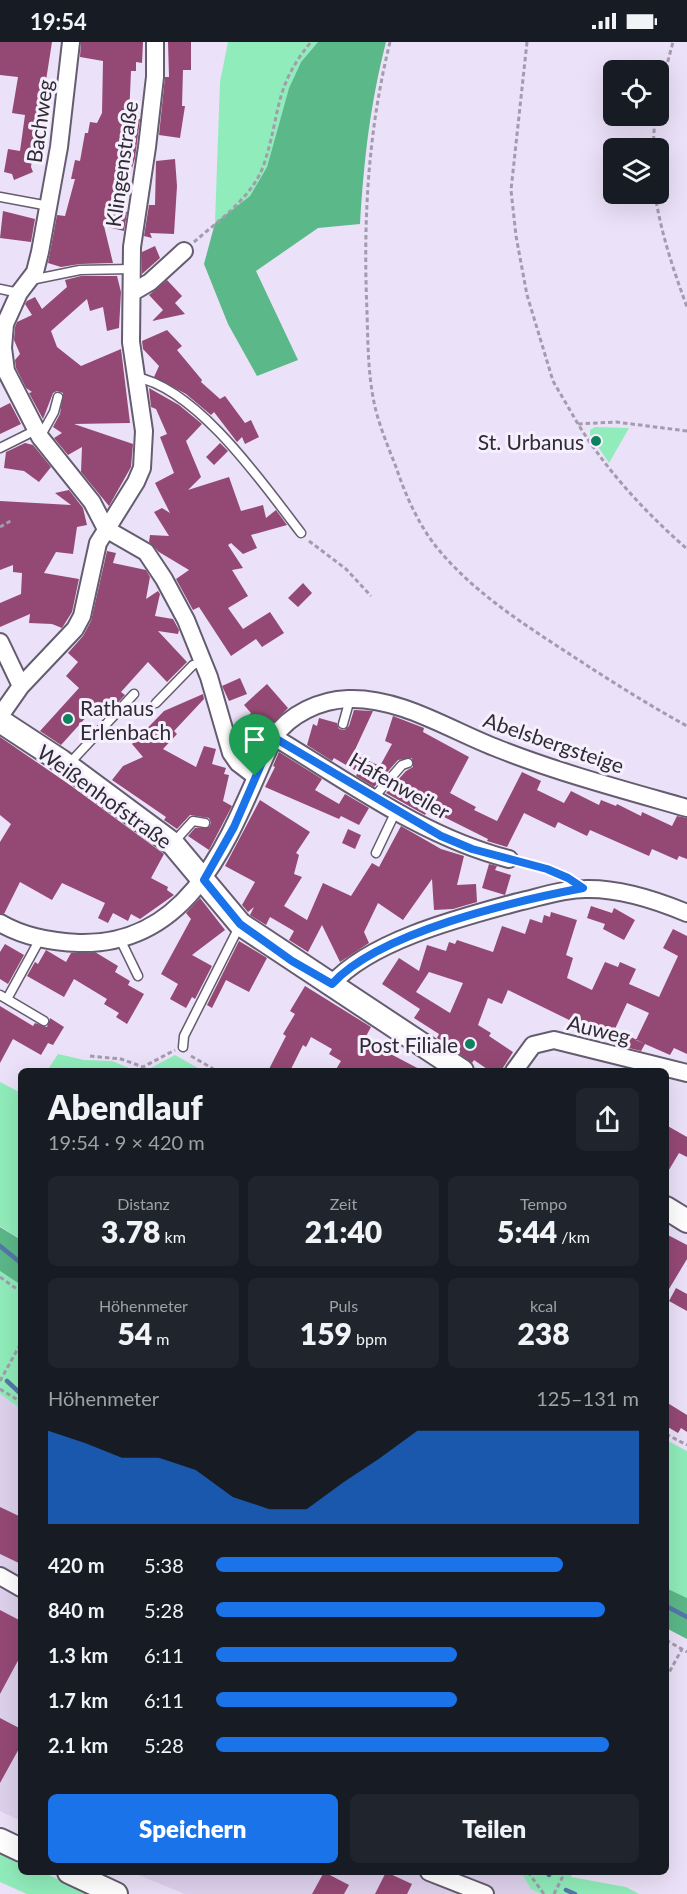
<!DOCTYPE html>
<html lang="de">
<head>
<meta charset="utf-8">
<style>
	body { margin:0; font-family:Lato,sans-serif; background:#20242c; color:#f1f3f6; height:100vh; display:flex; flex-direction:column; font-size:22px; white-space:nowrap }
	* { box-sizing:border-box; margin:0 }
	p { font-size:20px; color:#9ea1a6 }
	.icon { flex:none; width:33px; height:33px; fill:none; stroke:currentColor; stroke-width:2; stroke-linecap:round; stroke-linejoin:round }
	.map { position:relative; flex:1; overflow:hidden }
	.details { position:absolute; left:18px; top:1026px; width:651px; height:807px; display:flex; flex-direction:column; background:#171b24; border-radius:9px; box-shadow:0 6px 24px #0002 }
	.details>* { flex:none }
	.fabs { position:absolute; left:603px; top:18px; display:grid; gap:12px }
	.fabs a { display:grid; place-items:center; width:66px; height:66px; border-radius:9px; background:#171b24; box-shadow:0 6px 24px #0002; font-size:30px }
	.pin { position:absolute; display:grid; place-items:center; width:51px; height:51px; color:#fff; margin:-62px -26px; border-radius:50% 50% 50% 0; rotate:-45deg; box-shadow:0 0 6px #0007 }
	.pin .icon { rotate:45deg }
	.round { display:grid; place-items:center; flex:none; width:63px; height:63px; border-radius:9px; background:#20242c }
	.overview { display:flex; align-items:center; justify-content:space-between; height:102px; padding:0 30px }
	h1 { font-size:33px; font-weight:800; line-height:45px }
	.metrics { display:grid; grid-template-columns:repeat(3,1fr); gap:9px; height:102px; padding:6px 30px }
	.metrics div { display:grid; align-content:center; border-radius:9px; background:#20242c; text-align:center }
	.metrics b { font-size:30px; font-weight:800 }
	.metrics small { font-size:16px; font-weight:400 }
	.metrics p { font-size:16px }
	.chart { height:168px; padding:12px 30px }
	.chart p { display:flex; justify-content:space-between }
	.chart svg { width:100%; height:108px; margin-top:6px; fill:#1a73e8; opacity:.7 }
	.button { display:flex; gap:12px; margin-top:auto; padding:12px 30px }
	.button a { flex:1; height:69px; border-radius:9px; background:#1a73e8; color:#fff; font-size:24px; font-weight:800; line-height:69px; text-align:center }
	.button a+a { background:#20242c; color:#f1f3f6 }
	ul { padding:0 30px; list-style:none; font-size:20px }
	li { display:grid; grid-template-columns:96px 72px 1fr; align-items:center; height:45px }
	li i { height:15px; border-radius:8px; background:#1a73e8 }
	.status { display:flex; justify-content:space-between; align-items:center; height:42px; padding:0 30px; background:#171b24; direction:ltr }
	.status svg { height:16px; fill:currentColor }
	.map>svg:first-child { display:block }
</style>
</head>
<body>
<div class="status"><b>19:54</b><svg viewBox="0 0 49 12"><path d="M0 12V9h3v3zM5 12V6h3v6zM10 12V3h3v9zM15 12V0h3v12zM26 1h20v11H26zM47 4h2v5h-2z"/></svg></div>
<div class="map">
<svg width="687" height="1852" viewBox="0 0 687 1852">
	<rect width="100%" height="100%" fill="#ebe1f8"/>
	<path fill="#ded1ed" d="M0,1352L21,1367V1779L0,1769Z
		M131,1830H521L531,1846L541,1852H185Z"/>
	<path fill="#90ecba" d="M228,0H318L301,20L289,46L267,125L250,154L215,181L220,40Z
		M595,385L629,386L609,421L590,393V388Z
		M58,1012L84,1018L112,1019L136,1029H47Z
		M175,1013L203,1029H145Z
		M0,1040L21,1051V1198L0,1184Z
		M0,1229L21,1243V1367L0,1352Z
		M666,1398L687,1409V1556L666,1546Z
		M0,1811L21,1821V1830H42L91,1852H27L0,1840Z
		M521,1830H573L571,1835L626,1845L639,1852H541L531,1847Z"/>
	<path fill="#5bb888" d="M318,0H386C370,63 364,117 360,182L318,186L256,229L298,318L257,334L228,282L204,222L215,181L250,154L267,125L289,46L301,20Z
		M0,1185L21,1198V1243L0,1229Z
		M666,1546L687,1556V1597L666,1586Z"/>
	<g fill="none" stroke-linecap="round" stroke-linejoin="round">
		<path stroke="#5577a9" stroke-width="4.5" d="M0,1204L21,1221
			M7,1339L21,1352
			M666,1564L687,1575
			M547,1830L549,1833
			M566,1848L575,1852"/>
	</g>
	<path fill="#944974" fill-rule="evenodd" d="M0,0H52L37,96L40,97L38,110L33,109L31,125L33,130L14,138L12,132L4,130L8,107L20,109L25,73L12,71L18,35L0,33Z
		M81,0H143L142,21L136,20V29H131L129,75L140,77L135,116L120,168L127,170L124,189L104,184L113,221L80,222L61,225L48,221L57,173L65,174L75,137H71L75,118L80,119L85,91H88L90,80L97,81L102,71L103,19L80,15Z
		M168,0H191V28H183L182,64H185L180,96L159,93L165,35H169Z
		M175,117L177,144L174,192L150,191L152,196L144,194L149,163H155L156,119Z
		M3,169L35,177L31,200L0,196Z
		M155,204L160,216L142,232V210Z
		M81,234H117L121,250L119,286L107,289L103,265L90,269L87,257L51,289L57,305L81,324L121,307L130,381L74,382L133,402L131,425L109,464L81,430L82,405L68,413L54,396L62,391L53,385L60,372L63,351L57,349L53,351L43,377L29,351L32,350L26,346L16,326L15,318L20,312L14,298L15,285L17,280L32,273L25,262L27,259L35,255L42,267L67,245L65,238Z
		M167,238L182,254L175,261L185,272L152,279L163,268L149,253Z
		M167,288L182,304L177,308L202,338L201,340L220,357L225,354L245,381L251,378L259,395L245,402L242,395L237,400L214,370L211,373L186,352L154,335L159,324L143,307L142,299Z
		M149,346L179,363L202,382L186,399L201,435L188,448L229,435L241,469L263,463L266,476L276,468L287,483L251,493L257,506L243,512L231,501L228,503L243,526L232,528L248,554L228,566L243,587L270,570L284,591L262,605L256,597L231,614L199,565L193,568L176,537L189,528L159,510L149,500L150,493L169,494L154,470L162,466L170,471L155,441L174,431L160,395L167,392L156,367L151,365Z
		M10,361L21,382L0,392V366Z
		M25,401L33,403L51,425L39,440L24,429L4,426L6,410Z
		M220,401L228,409L214,423L206,415Z
		M69,448L83,466L87,483L77,485L73,512L56,510L44,531L79,537L80,532L72,570L62,586L52,582L29,581L30,572L0,585V561L21,552L22,531L13,530V523L0,528V459L71,463L55,451Z
		M107,509L116,511L113,521L146,528L150,535L146,557L158,549L160,552L155,574L173,577L179,588L178,592L158,589L187,620L167,640L148,620L121,650L125,653L108,671L98,662L61,703L40,689L79,646L66,634L78,620L68,611L83,594L91,579Z
		M303,541L312,551L298,565L288,556Z
		M240,636L247,652L229,659L222,644Z
		M267,642L288,666L247,708L238,699L235,687L251,671L244,663Z
		M203,652L204,657L174,689L177,692L163,707L196,725L204,704L216,707L212,722L226,726L224,732L229,733L223,759L232,764L209,808L188,794L195,786L209,785L211,781L209,776L190,773L177,787L164,778L166,775L112,738L123,724L143,715L132,702L164,669Z
		M354,668L373,669L353,712L380,724L392,702L385,699L393,674L424,686L423,690L469,715L450,751L476,765L474,768L497,779L522,730L541,739L537,748L564,761L571,749L599,763L601,758L616,764L617,762L641,774L642,770L672,784L677,774L687,776V817L679,814L677,818L652,807L649,814L590,788L587,794L558,780L555,786L524,771L507,805L487,799L488,797L428,767L425,773L386,751L406,729L413,725L412,716L398,718L374,745L356,734L358,730L334,716L332,719L307,703L313,682L317,684L319,676L337,681L339,687L344,688L349,684Z
		M0,695L70,743L164,812L151,836L168,845L167,848L174,853L140,877L131,872L128,879L113,871L108,881L98,876L105,861L62,841L52,858L20,840L4,872L0,871V800L11,782L0,773Z
		M279,710L322,737L315,748L339,762L345,752L369,766L359,783L341,774L339,777L265,745L275,725L273,724Z
		M260,758L310,790L296,811L299,813L294,832L302,835L284,864L307,878L323,841L351,854L372,821L379,825L401,784L441,807L464,814L457,843L476,842L477,860L453,867L434,868L432,837L403,878L378,861L364,890L369,901L340,920L322,883L308,910L289,898L294,889L270,875L266,883L250,873L254,865L248,870L242,863L255,840L225,824Z
		M348,787L361,793L355,807L342,801Z
		M489,822L497,824L495,828L511,833L505,853L482,846Z
		M200,856L225,888L192,913L212,924L195,957L192,955L186,966L170,957L178,942L161,932L191,877L186,871Z
		M591,864L612,871L614,866L635,878L624,898L603,887L605,882L587,876Z
		M551,870L577,878L566,913L573,916L567,936L592,948L605,920L618,925L620,920L636,927L629,942L659,955L678,914L663,906L673,887L687,894V1012L674,1006L670,1013L636,998L649,971L627,961L615,987L645,1002L641,1009L613,1002L614,1000L508,948L502,962L488,956L478,983L491,991L489,994L513,1010L501,1029H490L474,1018L472,1021L437,996L439,992L414,976L420,967L382,942L399,916L419,929L427,903L446,909L449,900L455,902L457,898L493,910L502,884L525,892L530,877L542,881L544,873L550,875ZM429,930L463,941L450,971L416,950Z
		M239,899L267,916L249,950L226,938L212,966L207,963Z
		M5,902L24,913L8,942L0,937V910Z
		M46,908L66,920L71,911L95,910L118,924L115,930L130,939L128,943L144,952L127,982L116,975L119,971L104,962L107,957L74,937L64,955L27,934L35,920L38,922Z
		M305,944L371,985L364,998L423,1029H335L341,1019L329,1012L332,1007L311,995L306,1005L303,1003L290,1029H268L286,994L283,992L295,972L290,969Z
		M0,964L33,984L35,981L47,985L50,976L64,985L53,1003L48,1001L41,1013L13,997L0,1021Z
		M666,1083L687,1095V1115L679,1111L666,1133Z
		M666,1192L687,1203V1217L666,1252Z
		M676,1246L687,1252V1269L669,1259Z
		M666,1360L687,1373V1390L681,1386L678,1391L666,1384Z
		M0,1465L21,1475V1522L0,1512Z
		M0,1568L21,1579V1613L0,1652Z
		M0,1676L21,1687V1703L0,1741Z
		M324,1830L349,1843L344,1852H312Z
		M386,1830L412,1842L407,1852H375Z"/>
	<g fill="none" stroke-linecap="round" stroke-linejoin="round">
		<g stroke="#655c6f" stroke-width="11">
			<path id="lane" d="M0,155L49,164
				M31,238L80,228L131,227
				M0,247L19,251
				M136,335C198,347 264,443 301,491
				M40,395L54,370L58,355
				M0,406L36,388
				M156,661L193,623L203,620
				M343,682L350,657
				M68,723L134,652
				M374,755L402,723L408,721
				M173,801L193,779L205,781
				M376,811L396,769
				M120,897L138,934
				M0,953L44,979
				M7,957L40,897
				M183,1005L184,994L240,883"/>
		</g>
		<g stroke="#655c6f" stroke-width="20">
			<path id="street" d="M71,0L59,105L40,210L35,230L19,251L5,282L3,306L6,329L40,395L92,460L106,487L146,510L164,537L186,578L209,635L231,711L238,721L255,734
				M133,250L150,240L184,209
				M0,600L21,644
				M0,674L21,644L75,587L82,574L98,501L136,440L142,426L144,389L131,300L132,205L147,105L155,35V0
				M274,695C349,740 423,795 509,817
				M0,881C24,895 52,900 79,901C198,904 233,783 274,695C290,672 320,658 348,657C401,655 451,689 499,707C560,731 624,748 687,766
				M332,942C371,898 463,875 518,860C540,855 563,847 585,847C619,846 656,858 687,871
				M514,1029L533,1003L554,998L687,1031
				M0,1534L21,1546
				M429,1830L485,1852"/>
		</g>
		<g stroke="#655c6f" stroke-width="26">
			<path id="secondary" d="M0,679L61,719L173,802L240,882L462,1029
				M666,1166L687,1179
				M0,1798L21,1808
				M69,1830L116,1852"/>
		</g>
		<path stroke="#a39cad" stroke-width="3" stroke-dasharray="4.5 3" stroke-linecap="butt" d="M390,0C368,89 363,178 367,270C368,304 368,337 376,369C381,388 389,407 396,425C405,452 417,479 434,502C471,549 522,581 571,613C609,638 647,662 687,684
			M527,0L511,148L516,194L527,253L553,339L578,382
			M658,56L673,0
			M653,106L655,74
			M655,152C661,191 673,227 687,265
			M194,200C219,178 253,155 264,122C281,71 273,46 311,0
			M687,389L616,380L578,382C607,429 645,470 687,507
			M0,485L12,478
			M309,499L346,527L371,554
			M522,820L561,833
			M90,1014L121,1017L143,1025L175,1008
			M191,1014L217,1029
			M0,1235L21,1250
			M0,1339L21,1301
			M0,1347L21,1360
			M666,1392L687,1403
			M666,1598L687,1610
			M666,1636L682,1607
			M528,1830L544,1852
			M554,1852L565,1830"/>
		<use href="#lane" stroke="#fff" stroke-width="8"/>
		<use href="#street" stroke="#fff" stroke-width="16"/>
		<use href="#secondary" stroke="#fff" stroke-width="22"/>
	</g>
	<g fill="none" stroke-linecap="round" stroke-linejoin="round">
		<g stroke="#fff" stroke-width="12">
			<path id="route" d="M273,695L441,794L472,807L547,827L568,836L583,846C515,859 379,890 332,942L292,919L240,882L204,838L234,785Z"/>
		</g>
		<use href="#route" stroke="#1a73e8" stroke-width="8"/>
	</g>
	<g fill="#0e815f" stroke="#f6f0fe" stroke-width="2">
		<circle cx="596" cy="399" r="6"/>
		<circle cx="68" cy="677" r="6"/>
		<circle cx="470" cy="1002" r="6"/>
	</g>
	<g text-anchor="middle" dominant-baseline="central" stroke-width="6" stroke-linejoin="round" paint-order="stroke">
		<g font-size="21" fill="#2e2b33" stroke="#f6f0fe">
			<text transform="translate(39 79) rotate(-82)">Bachweg</text>
			<text transform="translate(121 122) rotate(-82)">Klingenstraße</text>
			<text transform="translate(554 700) rotate(19)">Abelsbergsteige</text>
			<text transform="translate(400 743) rotate(30)">Hafenweiler</text>
			<text transform="translate(105 754) rotate(36)">Weißenhofstraße</text>
			<text transform="translate(599 987) rotate(14)">Auweg</text>
		</g>
		<g font-size="21" fill="#2e2b33" stroke="#f6f0fe" text-anchor="end">
			<text x="584" y="399">St. Urbanus</text>
			<text x="80" y="665" text-anchor="start">Rathaus<tspan x="80" dy="24">Erlenbach</tspan></text>
			<text x="458" y="1002">Post Filiale</text>
		</g>
	</g>
</svg>
<div class="fabs">
<a><svg class="icon" aria-label="locate" viewBox="0 0 24 24"><circle cx="12" cy="12" r="6"/><path d="M12 2v4M12 18v4M2 12h4M18 12h4"/></svg></a>
<a><svg class="icon" aria-label="layers" viewBox="0 0 24 24"><path d="M12 4l9 5-9 5-9-5zM3 14l9 5 9-5"/></svg></a>
</div>
<div class="pin" style="left:255px;top:734px;background:#1e9e55"><svg class="icon" aria-label="arrive" viewBox="0 0 24 24"><path d="M6 21V4h12l-3 4 3 4H6"/></svg></div>
<section class="details">
<div class="overview"><div><h1>Abendlauf</h1><p>19:54 · 9 × 420 m</p></div><a class="round"><svg class="icon" aria-label="share" viewBox="0 0 24 24"><path d="M12 15V3M7 8l5-5 5 5M5 13v7h14v-7"/></svg></a></div>
<div class="metrics">
<div><p>Distanz</p><b>3.78<small> km</small></b></div>
<div><p>Zeit</p><b>21:40</b></div>
<div><p>Tempo</p><b>5:44<small> /km</small></b></div>
</div>
<div class="metrics">
<div><p>Höhenmeter</p><b>54<small> m</small></b></div>
<div><p>Puls</p><b>159<small> bpm</small></b></div>
<div><p>kcal</p><b>238</b></div>
</div>
<div class="chart"><p><span>Höhenmeter</span>125–131 m</p>
<svg viewBox="0 0 160 44" preserveAspectRatio="none"><path d="M0 44V6L10 11L20 17L30 17L40 22L50 33L60 38L70 38L80 27L90 17L100 6L110 6L120 6L130 6L140 6L150 6L160 6V44z"/></svg>
</div>
<ul>
<li><b>420 m</b>5:38<i style="width:82%"></i></li>
<li><b>840 m</b>5:28<i style="width:92%"></i></li>
<li><b>1.3 km</b>6:11<i style="width:57%"></i></li>
<li><b>1.7 km</b>6:11<i style="width:57%"></i></li>
<li><b>2.1 km</b>5:28<i style="width:93%"></i></li>
</ul>
<div class="button"><a>Speichern</a><a>Teilen</a></div>
</section>
</div>
</body>
</html>
